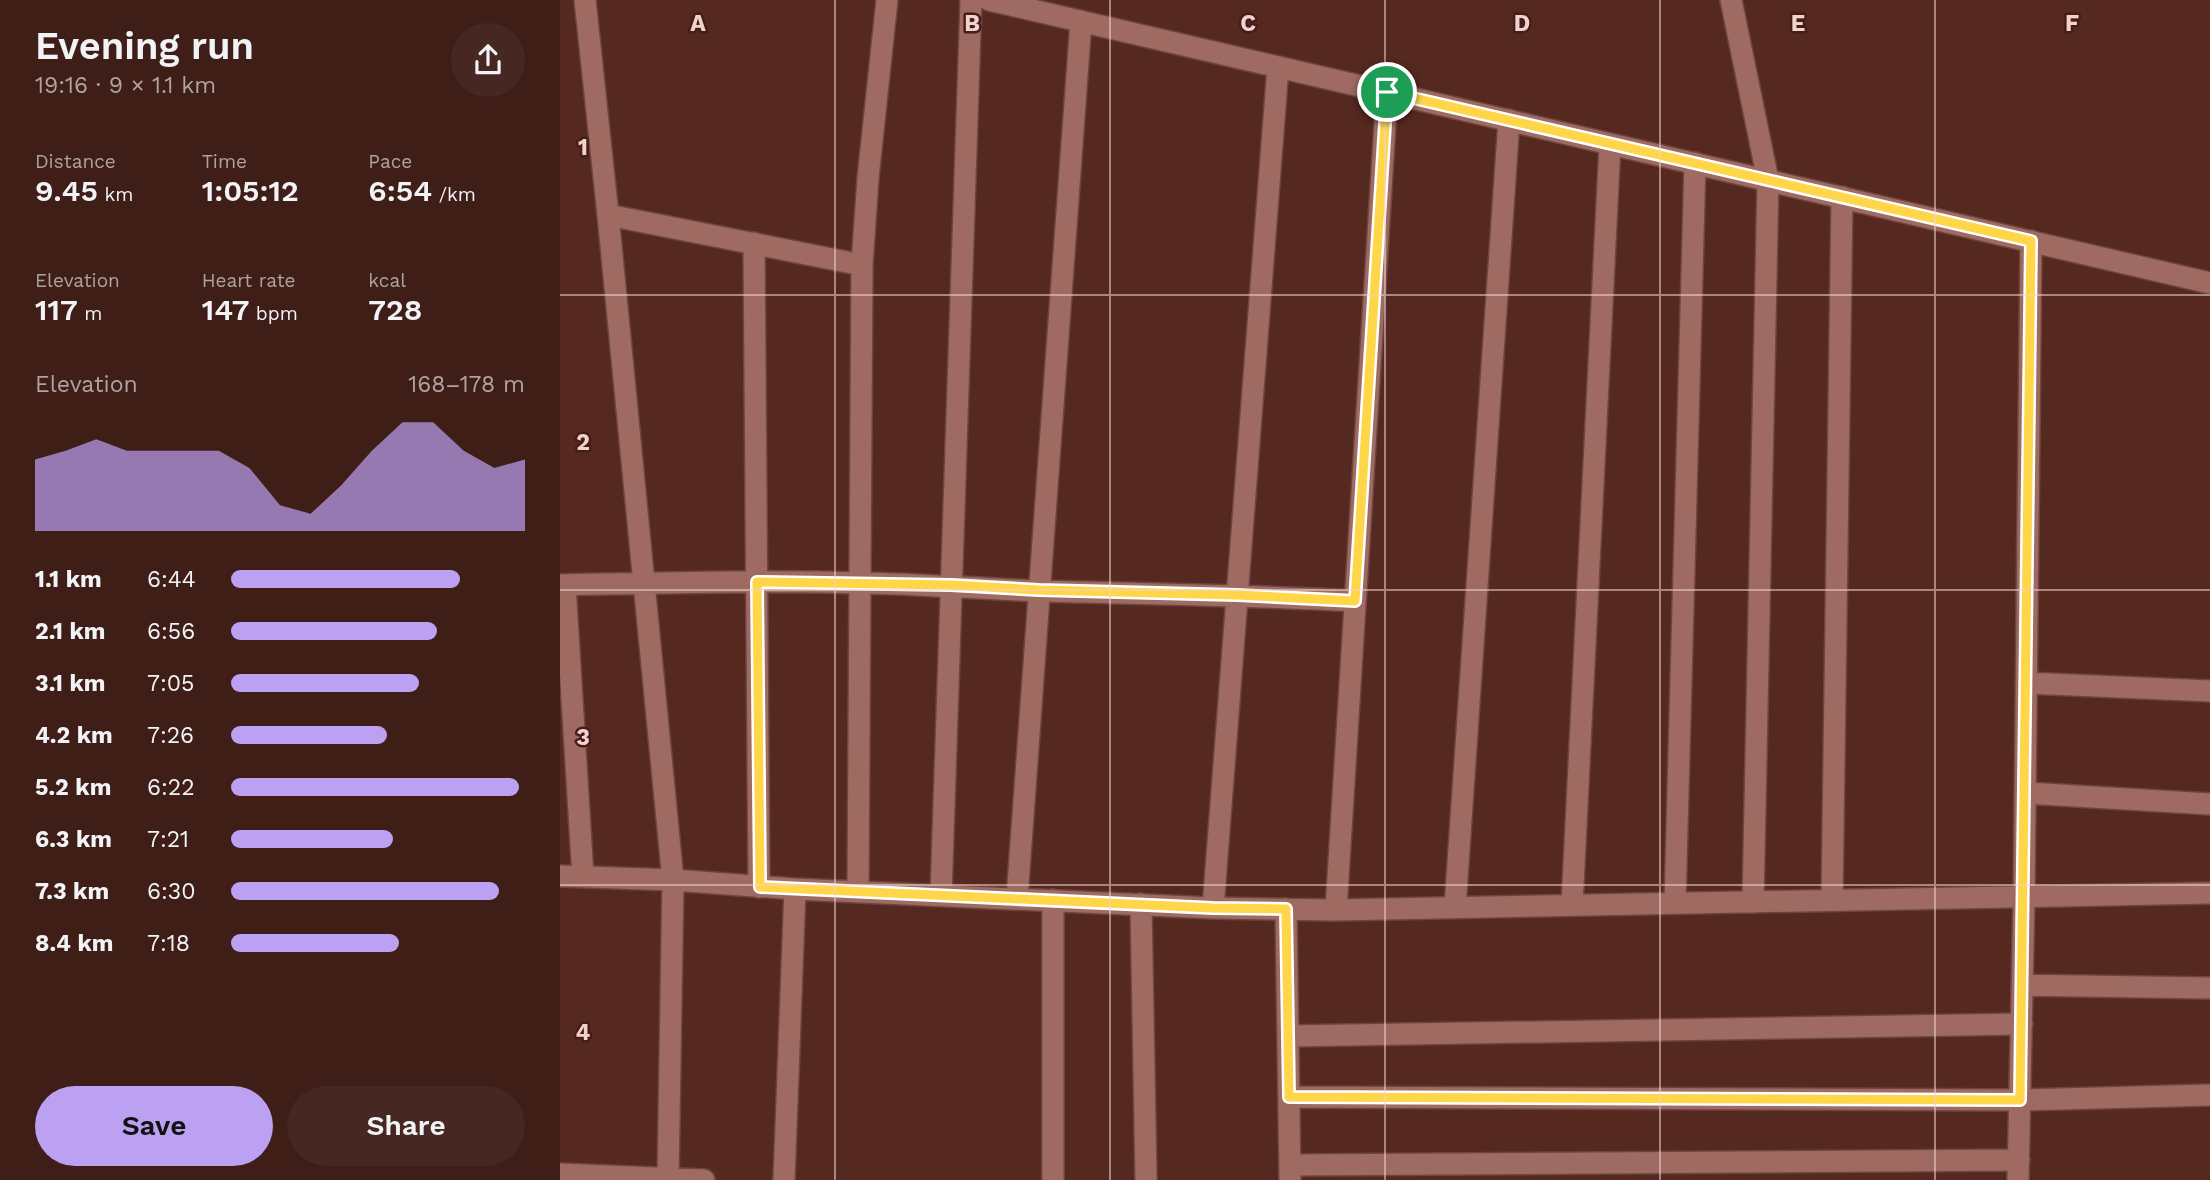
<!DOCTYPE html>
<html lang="en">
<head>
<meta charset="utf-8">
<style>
	body { margin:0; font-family:"Work Sans",sans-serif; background:#472721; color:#f1f3f6; height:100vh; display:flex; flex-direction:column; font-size:26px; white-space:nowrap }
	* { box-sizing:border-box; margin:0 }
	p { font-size:23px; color:#aea2a2 }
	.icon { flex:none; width:38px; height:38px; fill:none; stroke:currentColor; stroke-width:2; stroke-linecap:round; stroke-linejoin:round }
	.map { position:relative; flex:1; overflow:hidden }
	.side { display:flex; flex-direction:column; background:#401e18; width:560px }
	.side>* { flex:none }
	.pin { position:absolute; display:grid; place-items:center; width:60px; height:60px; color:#fff; margin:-30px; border:4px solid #fff; border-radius:50%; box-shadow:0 2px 7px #0007 }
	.round { display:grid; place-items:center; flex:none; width:74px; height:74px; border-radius:37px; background:#472721 }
	.overview { display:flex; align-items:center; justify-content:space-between; height:119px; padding:0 35px }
	h1 { font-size:38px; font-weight:600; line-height:52px }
	.figures { display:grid; grid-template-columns:repeat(3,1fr); gap:10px; height:119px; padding:7px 35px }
	.figures div { display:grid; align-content:center }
	.figures b { font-size:30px; font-weight:600 }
	.figures small { font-size:19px; font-weight:400 }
	.figures p { font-size:19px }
	.chart { height:196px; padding:14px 35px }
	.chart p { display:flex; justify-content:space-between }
	.chart svg { width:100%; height:126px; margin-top:7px; fill:#bca0f2; opacity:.7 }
	.cta { display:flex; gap:14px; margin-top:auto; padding:14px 35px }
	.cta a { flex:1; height:80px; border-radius:42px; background:#bca0f2; color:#111; font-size:28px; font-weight:600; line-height:80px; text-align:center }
	.cta a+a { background:#472721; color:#f1f3f6 }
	ul { padding:0 35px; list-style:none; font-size:23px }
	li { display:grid; grid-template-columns:112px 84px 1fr; align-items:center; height:52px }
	li i { height:18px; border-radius:9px; background:#bca0f2 }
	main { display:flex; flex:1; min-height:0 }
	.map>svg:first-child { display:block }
</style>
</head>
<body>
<main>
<section class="side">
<div class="overview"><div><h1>Evening run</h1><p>19:16 · 9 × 1.1 km</p></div><a class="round"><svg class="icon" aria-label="share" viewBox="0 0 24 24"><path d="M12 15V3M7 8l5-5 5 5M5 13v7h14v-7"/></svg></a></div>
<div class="figures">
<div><p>Distance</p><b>9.45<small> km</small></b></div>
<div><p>Time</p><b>1:05:12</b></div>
<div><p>Pace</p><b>6:54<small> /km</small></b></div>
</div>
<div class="figures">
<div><p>Elevation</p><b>117<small> m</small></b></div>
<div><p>Heart rate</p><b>147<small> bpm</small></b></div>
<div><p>kcal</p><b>728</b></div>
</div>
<div class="chart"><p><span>Elevation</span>168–178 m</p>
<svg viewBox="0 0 160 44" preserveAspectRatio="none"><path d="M0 44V19L10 16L20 12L30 16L40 16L50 16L60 16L70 22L80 35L90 38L100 28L110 16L120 6L130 6L140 16L150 22L160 19V44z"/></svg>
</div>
<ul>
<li><b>1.1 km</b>6:44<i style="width:78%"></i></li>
<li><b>2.1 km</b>6:56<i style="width:70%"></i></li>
<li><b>3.1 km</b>7:05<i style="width:64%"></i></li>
<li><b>4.2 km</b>7:26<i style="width:53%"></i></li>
<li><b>5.2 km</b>6:22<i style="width:98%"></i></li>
<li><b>6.3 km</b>7:21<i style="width:55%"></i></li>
<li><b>7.3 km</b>6:30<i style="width:91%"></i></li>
<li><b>8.4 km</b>7:18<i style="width:57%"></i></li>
</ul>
<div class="cta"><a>Save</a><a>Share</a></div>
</section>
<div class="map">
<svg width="1650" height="1180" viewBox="0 0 1650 1180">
	<rect width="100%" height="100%" fill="#552820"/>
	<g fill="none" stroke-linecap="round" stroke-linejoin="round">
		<g stroke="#6c453f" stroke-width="24">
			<path id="street" d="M25,0L48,215L113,880L108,1180
				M429,0L1650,283
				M1171,0L1208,180L1193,902
				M48,215L302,265
				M194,243L199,887
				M0,585C101,583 202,580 302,583C362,584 422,589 482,591C587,594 691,595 795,601
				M5,585L23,877
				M1467,683L1650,691
				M1466,793L1650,804
				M0,876L113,880L235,889L653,908L776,910L1650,893
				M298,892L302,265L308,178L327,0
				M381,895L411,0
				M457,898L521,21
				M493,900V1180
				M1272,900L1282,197
				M1115,903L1135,163
				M581,904L586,1180
				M1012,905L1050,144
				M895,907L949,120
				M653,908L718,67
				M726,909L730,1180
				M776,910L827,92
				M1463,985L1650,988
				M728,1036L1462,1024
				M729,1097L1460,1100L1650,1095
				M730,1165L1459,1160
				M0,1174L144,1180
				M224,1180L235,889
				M1458,1180L1464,897L1471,241"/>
		</g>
		<use href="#street" stroke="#9e6a61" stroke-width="21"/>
	</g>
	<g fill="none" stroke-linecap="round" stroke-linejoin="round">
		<g stroke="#fff" stroke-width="14">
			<path id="route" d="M827,92L1471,241L1460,1100L729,1097L726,909L653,908L200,887L197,582L391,585L479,590L677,595L795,601Z"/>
		</g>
		<use href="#route" stroke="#ffd54a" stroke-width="9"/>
	</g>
	<path fill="none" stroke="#f1d3ce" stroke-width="2" stroke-opacity="0.55" d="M275,0V1180M550,0V1180M825,0V1180M1100,0V1180M1375,0V1180M0,295H1650M0,590H1650M0,885H1650"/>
	<g font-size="23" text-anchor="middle" font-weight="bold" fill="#f1d3ce" stroke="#491d17" stroke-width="5" stroke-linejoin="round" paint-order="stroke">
		<text x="138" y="31">A</text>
		<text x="412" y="31">B</text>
		<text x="688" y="31">C</text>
		<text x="962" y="31">D</text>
		<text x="1238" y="31">E</text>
		<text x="1512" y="31">F</text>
		<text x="23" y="155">1</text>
		<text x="23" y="450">2</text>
		<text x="23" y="745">3</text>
		<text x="23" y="1040">4</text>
	</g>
</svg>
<div class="pin" style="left:827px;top:92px;background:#1e9e55"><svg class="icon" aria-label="arrive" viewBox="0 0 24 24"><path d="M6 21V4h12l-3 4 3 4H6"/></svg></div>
</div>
</main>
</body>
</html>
